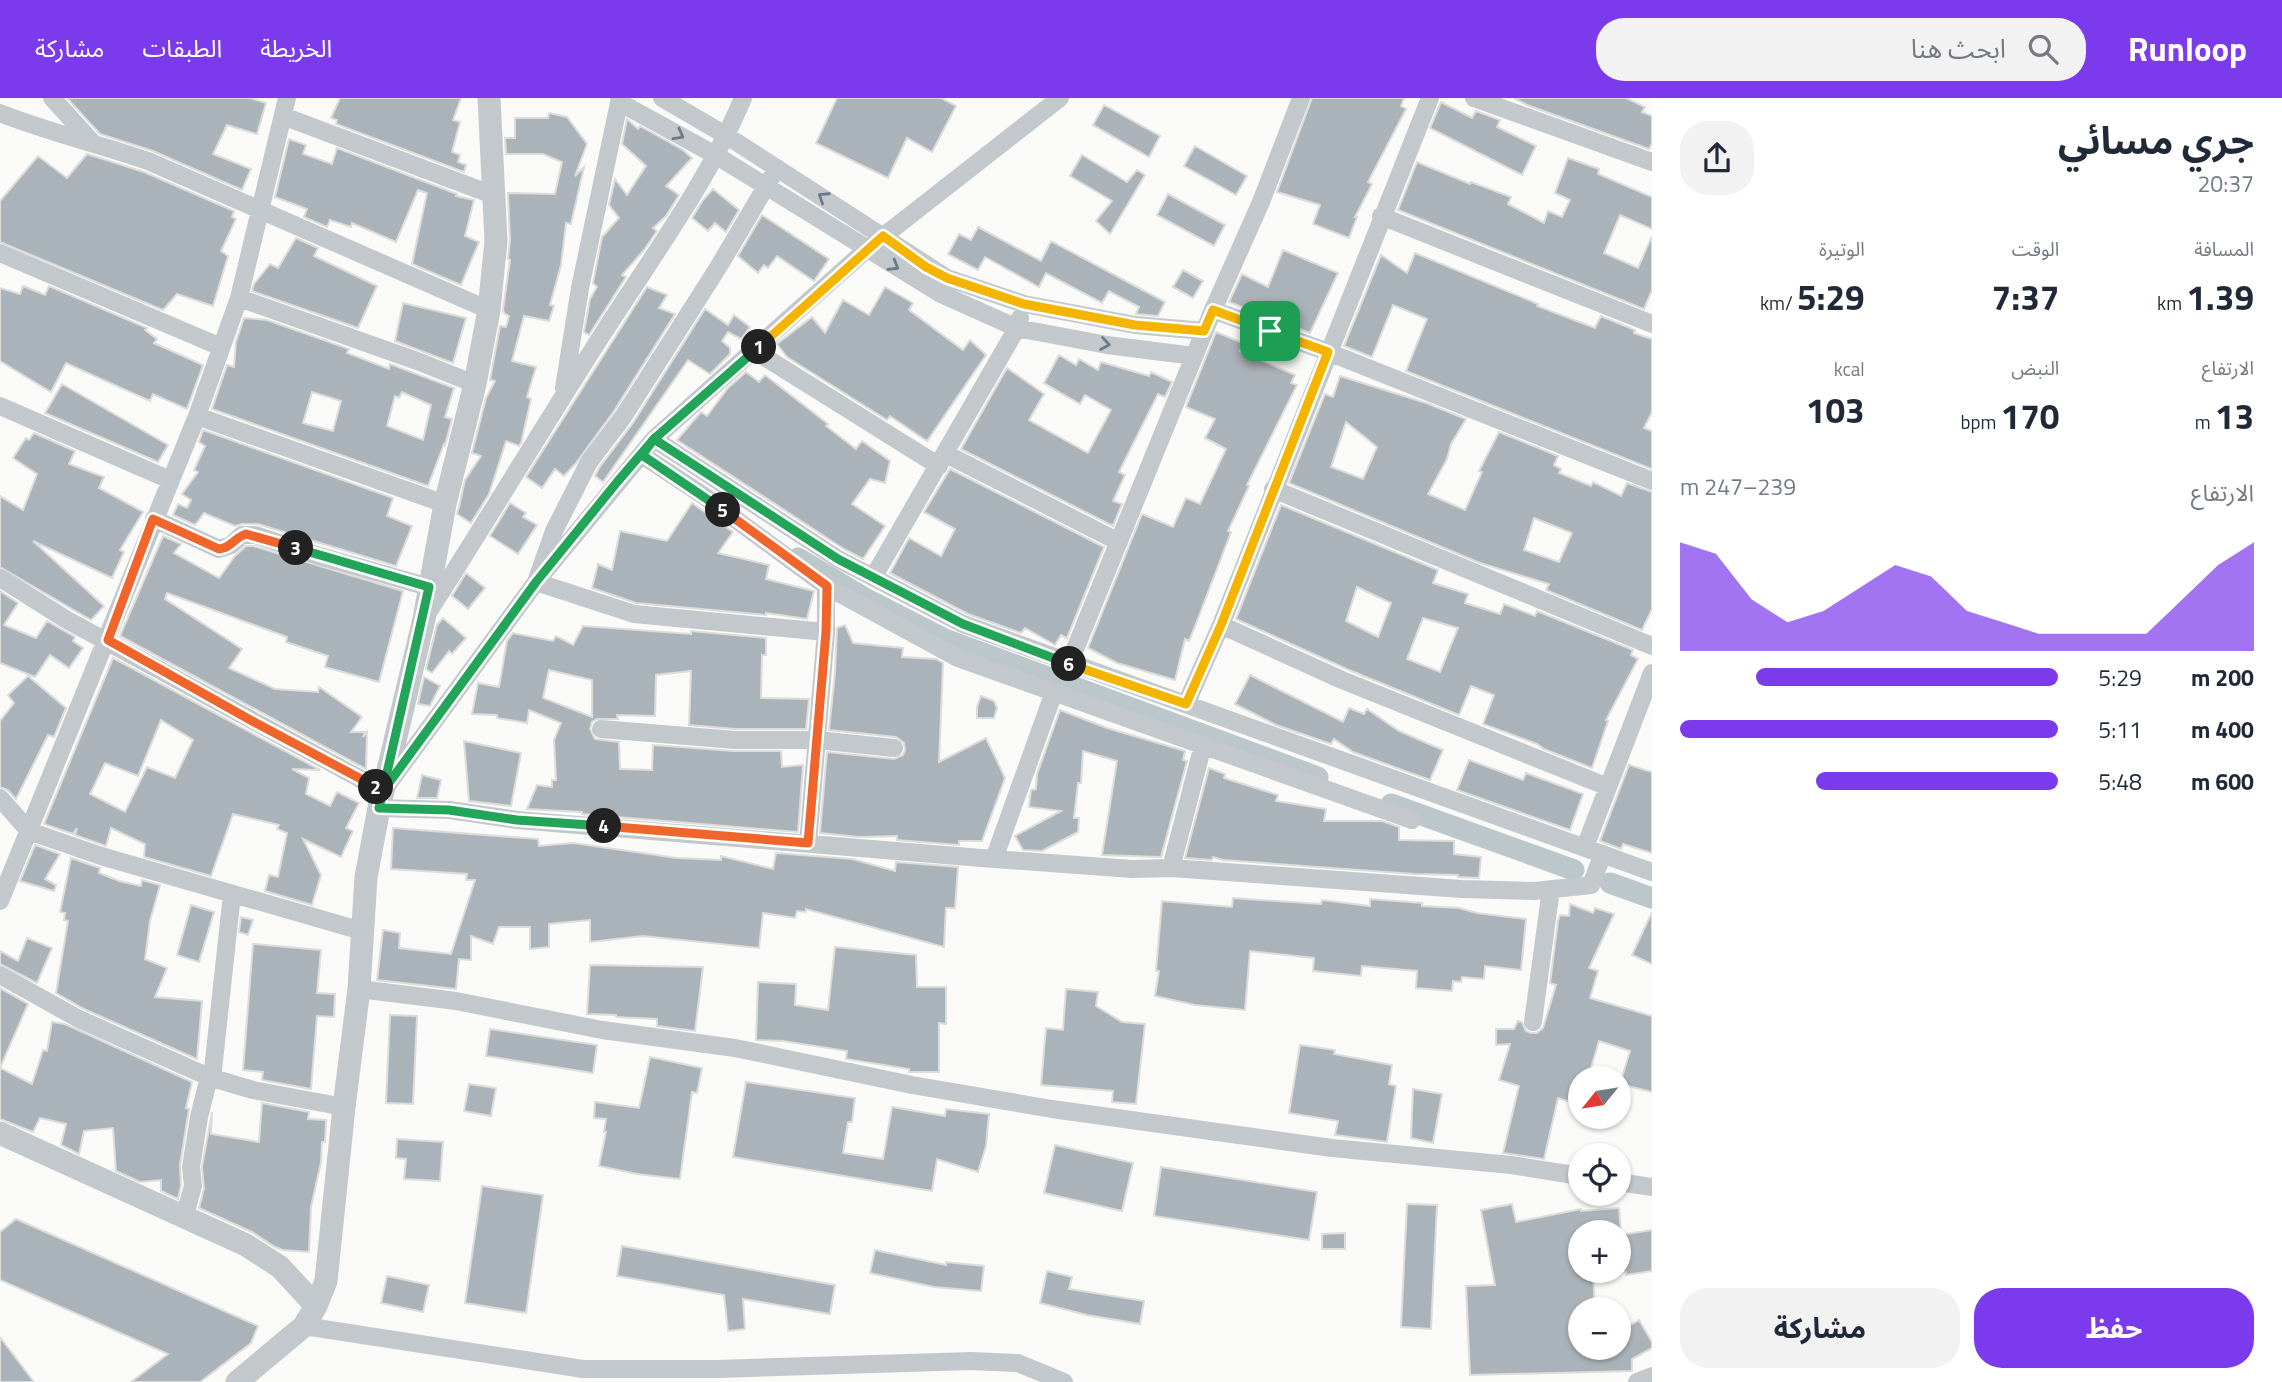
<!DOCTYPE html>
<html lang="ar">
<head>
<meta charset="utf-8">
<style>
	body { margin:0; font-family:"Titillium Web","Noto Sans Arabic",sans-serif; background:#f2f2f3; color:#1f2937; direction:rtl; height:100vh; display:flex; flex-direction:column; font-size:26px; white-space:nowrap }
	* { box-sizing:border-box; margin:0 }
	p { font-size:23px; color:#747a83 }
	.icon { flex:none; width:38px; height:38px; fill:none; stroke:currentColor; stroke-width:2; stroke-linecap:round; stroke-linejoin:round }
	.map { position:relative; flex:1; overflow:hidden; direction:ltr }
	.sheet { display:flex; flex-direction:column; background:#fff; width:630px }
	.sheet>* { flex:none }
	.needle { width:46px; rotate:240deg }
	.buttons { position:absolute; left:1568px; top:968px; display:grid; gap:14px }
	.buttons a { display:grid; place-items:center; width:63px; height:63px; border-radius:50%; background:#fff; box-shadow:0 2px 5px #0004; font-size:35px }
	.pin { position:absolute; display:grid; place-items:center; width:60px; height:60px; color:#fff; margin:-30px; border-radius:14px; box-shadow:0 4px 10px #0006 }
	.km { position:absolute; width:35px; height:35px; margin:-18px; border-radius:50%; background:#222; color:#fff; font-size:19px; line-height:35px; text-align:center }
	.round { display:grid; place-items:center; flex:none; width:74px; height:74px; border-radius:28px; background:#f2f2f3 }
	.summary { display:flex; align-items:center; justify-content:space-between; height:119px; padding:0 28px }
	h1 { font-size:38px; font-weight:700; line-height:52px }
	.figures { display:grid; grid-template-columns:repeat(3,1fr); gap:10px; height:119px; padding:7px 28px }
	.figures div { display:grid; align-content:center }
	.figures b { font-size:35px; font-weight:700 }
	.figures small { font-size:19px; font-weight:400 }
	.figures p { font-size:19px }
	.chart { height:196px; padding:14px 28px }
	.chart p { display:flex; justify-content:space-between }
	.chart svg { width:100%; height:126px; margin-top:7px; fill:#7c3aed; opacity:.7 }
	.cta { display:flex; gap:14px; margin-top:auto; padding:14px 28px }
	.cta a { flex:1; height:80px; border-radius:28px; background:#7c3aed; color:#fff; font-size:28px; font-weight:700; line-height:80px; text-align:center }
	.cta a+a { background:#f2f2f3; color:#1f2937 }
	ul { padding:0 28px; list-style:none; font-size:23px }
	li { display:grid; grid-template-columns:112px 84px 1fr; align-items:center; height:52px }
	li i { height:18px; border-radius:9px; background:#7c3aed }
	header { display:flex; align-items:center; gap:42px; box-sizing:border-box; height:98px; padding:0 35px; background:#7c3aed; color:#fff }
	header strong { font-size:33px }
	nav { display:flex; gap:38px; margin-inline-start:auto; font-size:24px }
	.search { width:490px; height:63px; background:#f2f2f3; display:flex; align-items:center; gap:18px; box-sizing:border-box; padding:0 24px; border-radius:28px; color:#747a83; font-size:26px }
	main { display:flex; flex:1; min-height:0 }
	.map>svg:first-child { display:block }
</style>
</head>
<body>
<header>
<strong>Runloop</strong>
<div class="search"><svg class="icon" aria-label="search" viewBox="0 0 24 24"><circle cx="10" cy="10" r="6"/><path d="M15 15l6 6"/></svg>ابحث هنا</div>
<nav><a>الخريطة</a><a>الطبقات</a><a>مشاركة</a></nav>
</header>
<main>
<section class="sheet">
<div class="summary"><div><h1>جري مسائي</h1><p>20:37</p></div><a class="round"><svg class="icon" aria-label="share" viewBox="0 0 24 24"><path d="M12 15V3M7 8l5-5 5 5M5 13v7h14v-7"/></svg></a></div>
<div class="figures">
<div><p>المسافة</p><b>1.39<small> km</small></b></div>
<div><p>الوقت</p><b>7:37</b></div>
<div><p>الوتيرة</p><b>5:29<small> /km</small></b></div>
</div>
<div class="figures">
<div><p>الارتفاع</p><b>13<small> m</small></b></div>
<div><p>النبض</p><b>170<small> bpm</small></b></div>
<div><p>kcal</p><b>103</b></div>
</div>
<div class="chart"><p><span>الارتفاع</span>239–247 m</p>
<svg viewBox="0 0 160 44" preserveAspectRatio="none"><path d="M0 44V6L10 10L20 26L30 34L40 30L50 22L60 14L70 18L80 30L90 34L100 38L110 38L120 38L130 38L140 26L150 14L160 6V44z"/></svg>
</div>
<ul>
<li><b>200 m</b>5:29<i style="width:80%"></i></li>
<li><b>400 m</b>5:11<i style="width:100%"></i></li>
<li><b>600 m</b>5:48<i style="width:64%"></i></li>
</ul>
<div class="cta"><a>حفظ</a><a>مشاركة</a></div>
</section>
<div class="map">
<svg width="1652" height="1284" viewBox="0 0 1652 1284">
	<rect width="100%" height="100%" fill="#fafaf8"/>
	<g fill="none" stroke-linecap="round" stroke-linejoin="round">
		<path stroke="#bbc7cb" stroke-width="21" d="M798,460L865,500L945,541L1318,679
			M1391,706L1574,772
			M1610,785L1652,800"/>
	</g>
	<path fill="#aab3b9" stroke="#dcdcda" stroke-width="2" fill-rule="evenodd" d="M67,0H250L266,5L257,36L227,27L213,56L251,71L242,92L153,53L100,36Z
		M340,0H461L453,22L460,24L452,54L460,57L458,64L466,67L464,74L336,26L337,22L331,20Z
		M837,0H941L956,8L932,54L907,40L888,80L816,45Z
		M1312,0H1404L1401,8L1406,11L1368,84L1372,86L1355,119H1357L1349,140L1313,126L1320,107L1277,94Z
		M1514,0H1626L1645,9L1642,14L1652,18V45L1649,51L1527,7Z
		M1441,4L1472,20L1476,13L1500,22L1497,29L1536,48L1522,77L1430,30Z
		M1104,7L1160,38L1149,59L1093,27Z
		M549,15L567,19L587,46L575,78L584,69L571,126L566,125L561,167L550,207L554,208L549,223L524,218L512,263L536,269L527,299L531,301L521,345L519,348L506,343L489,396L471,425L457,416L459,409L465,382L481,358L472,355L486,300L495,283L490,282L500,228L506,229L509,218L504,215L503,212L510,162L508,161L510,142L508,95L555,96L562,64L543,56H506L505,40H515V20H548Z
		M627,21L638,31L640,28L683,52L692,60L666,88L679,97L666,118L653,130L657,133L644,152L622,177L626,179L589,237L584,234L590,201L597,189L593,185L602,139L619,120L609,107L615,81L627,97L646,68L622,46Z
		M289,41L306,47L303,56L332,66L337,50L457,96L456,98L474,102L465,138L479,144L461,187L412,166L427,95L418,92L396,144L352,125L351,129L330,122L327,129L304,119L307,111L275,99Z
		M1195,48L1247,78L1236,97L1184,68Z
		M87,56L144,74L234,113L232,119L236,121L221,153L228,158L213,208L177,196L163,212L0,144V103L38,58L67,80Z
		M1082,57L1127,84L1137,72L1145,77L1110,136L1096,123L1112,103L1070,78Z
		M1568,60L1599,71L1598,76L1652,99V131L1620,117L1604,155L1638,170L1652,138V192L1644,211L1398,112L1417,64L1470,86L1471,84L1511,99L1508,106L1544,125L1548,113L1562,119L1570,102L1555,95Z
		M713,91L739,112L726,134L715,125L708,133L692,120L703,102Z
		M1168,96L1225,127L1214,148L1157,117Z
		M762,117L829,161L814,183L777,158L768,170L764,167L758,175L738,158Z
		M978,129L1041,163L1051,143L1165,204L1158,218L1136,216L1139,209L1109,193L1102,205L1046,175L1039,189L985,159L978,172L948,156L959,136L971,142Z
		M296,140L318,150L314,158L377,188L358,230L252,193L254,186L270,166L278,170Z
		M1283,152L1338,175L1310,235L1229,204L1242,176L1268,189Z
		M1415,155L1538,206L1537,208L1595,230L1601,218L1635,232L1634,235L1652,241V314L1644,330L1652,333V371L1406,273L1427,221L1393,207L1372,259L1344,248L1381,157L1407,175Z
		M1183,172L1203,183L1193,200L1173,189Z
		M23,188L45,197L49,188L147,230L145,232L157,241L154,245L203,267L187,311L153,296L150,303L66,265L51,294L0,263V190L20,196Z
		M647,189L667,197L659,210L675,216L614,313L576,365L564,378L555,371L542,390L526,379Z
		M885,189L913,205L909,212L963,252L970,242L986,257L927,343L890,318L887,322L787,259L777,246L812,219L825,235L843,202L869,217Z
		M403,205L466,220L453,265L395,243Z
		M705,211L728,227L734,217L750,229L741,241L728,234L722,243L730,250V256L710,276L688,262L603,384L595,378L599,370L633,325Z
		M244,220L267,222L349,251L347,255L389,271L390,266L454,290L445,319L452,321L445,347L444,346L428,388L212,311L227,267L234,269L236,244ZM312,294L341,303L333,333L303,325ZM402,294L431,307L423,342L387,328L395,298L399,300Z
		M1216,234L1243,245L1240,253L1295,277L1291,285L1297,287L1247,387L1249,388L1228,433L1231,434L1197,523L1189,543L1185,541L1175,582L1117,565L1088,550L1142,416L1173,429L1186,400L1200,406L1226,351L1205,340L1215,321L1186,309Z
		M1059,257L1076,267L1079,261L1098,272L1101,264L1149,278L1151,274L1172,284L1165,299L1158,296L1119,374L1125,377L1113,403L1122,406L1113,428L961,351L1007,270L1044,296L1029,322L1088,355L1111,312L1085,297L1080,306L1044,285Z
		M746,274L759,284L765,277L828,326L826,328L856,351L862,343L890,363L885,385L870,381L852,406L885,428L863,461L844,451L677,342L701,314L707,318L728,290Z
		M1340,278L1426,305L1466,321L1451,346L1447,361L1428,396L1465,412L1482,374L1479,373L1499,334L1558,358L1554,367L1561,371L1559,375L1591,388L1593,384L1621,398L1627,385L1652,394V511L1642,532L1546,492L1549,486L1480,465L1289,385L1325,296L1333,299ZM1346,324L1377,349L1363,381L1331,369ZM1534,420L1572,435L1559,464L1524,452Z
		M62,286L168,347L158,364L45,315Z
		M203,332L393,400L387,418L412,428L396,468L258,426H242L235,428L204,415L195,427L173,417L178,406L187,410L191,402L182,396L198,374L194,372L205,348L199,344Z
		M34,335L75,353L69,366L104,379L99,390L143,414L120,452L124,454L112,480L33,443L104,508L91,522L0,469V398L23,412L37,376L13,360L26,340L29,342Z
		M950,371L1104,449L1067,540L1061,537L1055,547L1025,530L1021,535L968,516L890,475L909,440L941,458L955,431L924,414Z
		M510,405L526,415L523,419L537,427L518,456L490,438Z
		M692,405L733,434L718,455L769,467L766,481L814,493L807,521L766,515V517L636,505L592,490L598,466L612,472L620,433L667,443Z
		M1281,407L1438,472L1433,485L1468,496L1465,505L1500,516L1504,506L1535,518L1537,513L1633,552L1631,557L1638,561L1606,622L1608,623L1592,670L1544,651L1537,646L1483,626L1494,597L1471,588L1459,617L1349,572L1236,521ZM1357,489L1391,505L1378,539L1346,523ZM1423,520L1458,530L1440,574L1407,561Z
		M163,438L181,446L174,455L219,480L235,458L246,448H253L403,493L379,584L325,569L328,558L286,544L287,539L167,495L165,501L242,551L229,570L275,591L318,594L319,589L362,619L351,634H365L363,639L367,634L366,671L120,538Z
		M466,475L485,490L468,511L452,498Z
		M0,493L18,505L4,527L36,540L47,523L75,539L73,543L83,550L69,570L50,557L35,579L0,565Z
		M443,520L466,540L452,556L449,553L432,575L426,571L437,527Z
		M845,527L853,545L903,550L902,559L936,561L943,565L939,664L986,640L1005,680L982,743H959V747L897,742V738L859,739L820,735L827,654L894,661L903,657L905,652L904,645L896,639L829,632L835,575L837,530Z
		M583,528L691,536V533L766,540V557H762L761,600L809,601L806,631H735L689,627L691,573L656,577L655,618L617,617L618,621H597L592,624L590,631L595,641L619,644L620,671L652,672L653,647L734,653H781L782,669L803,667L798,734L582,716V714L527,711L537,687L552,689V682H556L554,642L561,625L529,612L527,625L497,620V617L472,616L478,585L499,589L507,543L513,535L553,543L556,538L573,547ZM549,572L592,582V619L543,600Z
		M113,560L320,672L292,671L309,680L306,696L330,708L337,694L359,705L346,730L353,733L341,759L303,741L321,777L312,807L265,793L269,777L278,779L287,735L277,731L279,727L233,716L211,778L144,759L145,746L111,730L106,748L75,737L77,730L73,736L44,726ZM161,622L193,642L175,680L147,669L125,714L90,696L105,665L138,678Z
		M1250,577L1343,624L1349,610L1364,616L1367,611L1399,633L1443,652L1430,682L1353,654L1334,641L1331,646L1276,627L1235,606Z
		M28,578L66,610L54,639L48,637L16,701L8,692L0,689V623L14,605L8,597Z
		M424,579L440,588L430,608L418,606Z
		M981,598L994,603L997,610L994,620H977V609Z
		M1060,612L1107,630L1185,653L1183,662L1187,663L1161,759L1102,757L1117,663L1083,653L1081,685H1078L1074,720H1079L1078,734L1042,753L1023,752L1015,738L1061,713L1029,709L1031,692L1036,691L1037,676Z
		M464,643L521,655L511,708L469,703Z
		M1469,662L1523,682L1526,675L1583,696L1570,732L1457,692Z
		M1629,667L1652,674V755L1623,746L1621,751L1600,743Z
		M1209,670L1225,676L1224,680L1278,697L1276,703L1326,711L1324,723H1382L1399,729V742L1454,743V756L1481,759L1479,780L1458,779V777L1414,776L1223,762L1213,759L1212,762L1185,760Z
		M422,677L441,682L437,700H417Z
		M393,730L538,741L539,748L573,745L677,760L721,762V758L773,771L776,755L852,761L895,773L896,764L958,769L955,810H946L944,849L806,811V814L797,813L795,820L763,815L759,850L643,838L590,844V822L549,826V849L530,851V829H499L493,846L471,838V862L459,861L456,891L377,882L383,832L400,835L399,850L451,856L475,782H466L467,776L391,771Z
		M35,747L60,756L45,781L56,787L54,793L20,783Z
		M71,760L100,770L99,775L119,783L141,788L142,782L160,787L150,823L145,861L167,870L155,899L202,903L197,961L84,911L56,895L68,823L64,822L65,815L60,814Z
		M1233,800L1321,806L1322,802L1370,808V801L1422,805V808L1459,810L1477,815L1526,821L1521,872L1485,868L1484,881L1462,879L1461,884L1453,883L1452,893L1416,890L1417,873L1362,868L1361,878L1313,873L1314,860L1250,853L1245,912L1195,907L1155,898L1159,873H1156L1162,803L1232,809Z
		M1570,806L1593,815L1595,810L1614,816L1589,870L1598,873L1590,900L1652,918V994L1620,986L1630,953L1599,943L1588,980H1580V1007L1558,1000L1544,1061L1503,1055L1519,988L1499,982L1510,946L1496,947V931H1514L1518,923L1522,924L1526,933L1531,935H1537L1543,930L1556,887L1550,885L1558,823L1560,817L1569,818Z
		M191,807L214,814L199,864L177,857Z
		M1652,814V866L1632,857Z
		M241,819L253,822L248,837L239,834Z
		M27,840L52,850L37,885L0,866V853L18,863Z
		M253,846L321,852L317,895L335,896L334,919L317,918L311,991L262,982L263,974L243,972Z
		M835,849L916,857L917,889H946V926L939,925V974H909V971L846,961L847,953L783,943L756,942L758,884L796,886L795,907L828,912Z
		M590,867L703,869L695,933L657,928V921L616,919V917L587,916Z
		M0,890L28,906L0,970L32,986L43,952L47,953L52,924L65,926L192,984L186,1010L189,1011L180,1067L181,1087L178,1101L161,1093V1082L140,1084L116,1073L113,1030L84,1033L79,1056L61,1047L66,1026L40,1020L33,1034L0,1021Z
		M1066,891L1098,894L1096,908L1122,924L1145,926L1136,1006L1112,1004L1113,993L1041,987L1046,930L1063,932Z
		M390,917L417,918L413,1006L386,1005Z
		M490,931L597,947L593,975L486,958Z
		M1300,947L1335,952L1334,956L1392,967L1389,986L1396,988L1387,1044L1335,1037L1338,1023L1289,1015Z
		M650,959L702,970L697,995L692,994L680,1081L637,1076L599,1068L606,1034H604L606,1021L594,1020L595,1004L639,1010Z
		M746,984L855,1000L852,1024H848L843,1055L883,1061L892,1009L945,1018L946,1011L989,1016L986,1048L978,1074L937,1061L932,1093L733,1059Z
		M469,986L496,990L491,1018L464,1013Z
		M1413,991L1442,996L1433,1045L1411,1040Z
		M262,1005L309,1014L308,1021L326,1022L325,1044H322L321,1064L311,1109L309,1154L283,1152L275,1149L252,1134L199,1110L204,1091L202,1069L212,1014L211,1036L259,1044Z
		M397,1041L443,1044L440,1083L404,1081L406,1061L396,1060Z
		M1055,1047L1133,1065L1122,1113L1044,1095Z
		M1161,1069L1317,1094L1309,1142L1154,1118Z
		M482,1088L543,1097L526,1215L465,1205Z
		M1407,1106L1437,1107L1431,1231L1401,1229Z
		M1512,1106L1516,1124L1581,1111V1113L1619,1110L1621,1134H1580V1172H1593L1595,1211H1580V1250H1619V1233L1639,1222L1652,1244V1250L1632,1261V1273L1470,1277L1466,1188L1495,1187L1481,1112Z
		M16,1121L258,1228L251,1245L200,1284H131L168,1256L0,1182V1134Z
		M1652,1132V1173L1626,1177V1174L1619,1175V1137Z
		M1345,1135V1151H1322V1136Z
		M622,1148L835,1187L830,1216L743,1201L745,1231L728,1233L724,1197L617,1178Z
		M875,1152L946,1167V1164L984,1168L981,1193L934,1189L870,1175Z
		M1047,1173L1072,1179L1069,1191L1144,1203L1140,1226L1087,1217L1040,1205Z
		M387,1178L429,1187L423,1214L381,1205Z
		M0,1239L34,1284H0Z"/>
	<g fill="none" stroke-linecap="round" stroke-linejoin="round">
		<path stroke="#c3c8cc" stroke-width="18" d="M52,0L92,44
			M662,0L727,38L947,180L1024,206L1135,227L1204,233
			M1474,0L1652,64
			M619,4L717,58L941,196L1017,230L1107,247L1194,258
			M0,15C48,34 99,46 148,63L489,212
			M283,18L493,97
			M777,70L719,168L623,319L589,364L554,433L536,484L634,516L826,534
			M1381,118L1652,226
			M0,155L221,249
			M239,200L417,263L475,286
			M1213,212L1328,254L1652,383
			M755,253L939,368
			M564,290L580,190L620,0
			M0,308L170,382
			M197,318L445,406
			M654,341L838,461L963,526L1652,774
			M946,356L1119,444
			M642,357L704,398L826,488V534L808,745
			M1273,391L1652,548
			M154,421L219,451L231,447L242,437H255L316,457L429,489
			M874,478L1017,230L1020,220
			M0,480L67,522L383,693L536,484L654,341L867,151L1060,0
			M826,488L958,560L1412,722
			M427,516C487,423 543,329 602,237C651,160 708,84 743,0
			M1221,527L1342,582L1608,689
			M1069,566L1213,212L1261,104L1301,0
			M1186,606L1221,527L1430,0
			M601,631L735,642H817L894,650
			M0,700L29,733L101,758L362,833
			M379,710L449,712L517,722L994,761L1132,771L1171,770L1462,791L1535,793L1591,787L1603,756
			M1585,749L1652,575
			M994,761L1054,594
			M1171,770L1203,647
			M0,803L197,318L239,200L287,0
			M0,877L79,921L209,979L253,992L344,1009
			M359,891L456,903L602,932L735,950L912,987L1052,1011L1332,1050L1511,1067L1580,1078
			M1533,924L1551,791
			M212,981L232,796
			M1619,1084L1652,1089
			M184,1120L193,1088L191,1069L199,1019L209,979
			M304,1228L583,1271H718L971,1263L1018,1265L1064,1284
			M1637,1284L1652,1278"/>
		<path stroke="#c3c8cc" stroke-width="23" d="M0,1035L246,1147L280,1169L316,1208
			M237,1284L304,1228L316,1208L326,1183L344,1009L359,891L366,779L379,710L424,521L445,406L475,286L489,212L496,143L489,0"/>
	</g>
	<defs><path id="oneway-chevron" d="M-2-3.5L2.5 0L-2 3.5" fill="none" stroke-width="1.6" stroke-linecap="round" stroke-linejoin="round" transform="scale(1.75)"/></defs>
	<g stroke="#6a7a87">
		<use href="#oneway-chevron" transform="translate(679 37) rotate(29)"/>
		<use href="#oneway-chevron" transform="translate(823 99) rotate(-147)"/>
		<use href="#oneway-chevron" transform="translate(894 168) rotate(31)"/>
		<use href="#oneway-chevron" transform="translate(1105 246) rotate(9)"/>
	</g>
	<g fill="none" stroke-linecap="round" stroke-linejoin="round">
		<g stroke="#fff" stroke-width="14">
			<path id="split-1" d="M759,249L883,138L926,169L947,180L1024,206L1135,227L1204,233L1213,212L1270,233"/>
		</g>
		<g stroke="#fff" stroke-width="14">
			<path id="split-2" d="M376,689L383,693L536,484L618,383L654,341L759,249"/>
		</g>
		<g stroke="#fff" stroke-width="14">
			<path id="split-3" d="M296,450L246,436C235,439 231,450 219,451L153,421L108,542L254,624L376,689"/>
		</g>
		<g stroke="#fff" stroke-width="14">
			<path id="split-4" d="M296,450L429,489L379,710L449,712L517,722L604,728"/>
		</g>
		<g stroke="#fff" stroke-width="14">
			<path id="split-5" d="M604,728L808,745L826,534L827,488L723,412"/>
		</g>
		<g stroke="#fff" stroke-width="14">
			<path id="split-6" d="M723,412L642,357L654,341L838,461L963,526L1069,566"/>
		</g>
		<g stroke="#fff" stroke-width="14">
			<path id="split-7" d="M1069,566L1186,606L1221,527L1328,254L1270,233"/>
		</g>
		<use href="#split-1" stroke="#f5b400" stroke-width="9"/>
		<use href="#split-2" stroke="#22a559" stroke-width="9"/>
		<use href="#split-3" stroke="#f0652b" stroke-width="9"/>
		<use href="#split-4" stroke="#22a559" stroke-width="9"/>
		<use href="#split-5" stroke="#f0652b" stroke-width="9"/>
		<use href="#split-6" stroke="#22a559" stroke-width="9"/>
		<use href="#split-7" stroke="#f5b400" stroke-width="9"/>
	</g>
</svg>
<div class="buttons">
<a><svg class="needle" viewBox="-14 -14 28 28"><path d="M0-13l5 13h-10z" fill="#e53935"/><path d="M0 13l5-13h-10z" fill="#747a83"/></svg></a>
<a><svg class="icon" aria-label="locate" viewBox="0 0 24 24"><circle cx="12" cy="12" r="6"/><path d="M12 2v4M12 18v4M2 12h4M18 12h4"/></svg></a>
<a>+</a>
<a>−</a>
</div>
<div class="pin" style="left:1270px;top:233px;background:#1e9e55"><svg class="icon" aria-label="arrive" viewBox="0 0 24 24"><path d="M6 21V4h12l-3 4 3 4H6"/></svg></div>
<b class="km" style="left:759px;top:249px">1</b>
<b class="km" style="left:376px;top:689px">2</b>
<b class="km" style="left:296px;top:450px">3</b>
<b class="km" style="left:604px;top:728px">4</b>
<b class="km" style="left:723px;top:412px">5</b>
<b class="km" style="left:1069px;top:566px">6</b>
</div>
</main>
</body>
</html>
